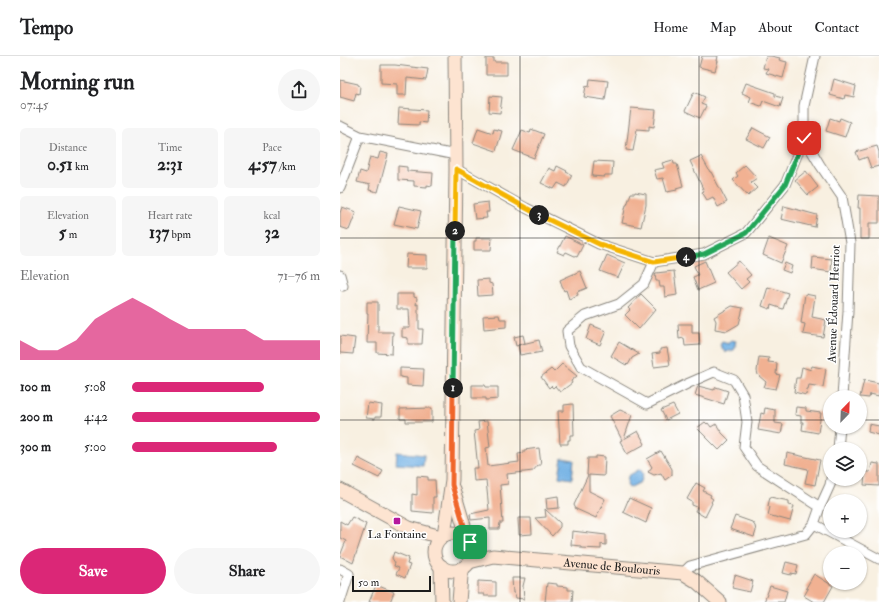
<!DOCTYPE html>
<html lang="en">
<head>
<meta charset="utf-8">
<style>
	body { margin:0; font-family:"IM FELL Double Pica",serif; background:#f6f6f6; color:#202124; height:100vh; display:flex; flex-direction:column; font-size:15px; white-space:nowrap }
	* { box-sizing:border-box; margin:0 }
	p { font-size:13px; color:#757577 }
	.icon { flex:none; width:22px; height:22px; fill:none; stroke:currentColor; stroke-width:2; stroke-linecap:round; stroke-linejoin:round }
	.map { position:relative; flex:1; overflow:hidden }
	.side { display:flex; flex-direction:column; background:#fff; width:340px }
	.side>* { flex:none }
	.needle { width:26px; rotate:23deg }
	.tools { position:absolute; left:483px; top:334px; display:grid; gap:8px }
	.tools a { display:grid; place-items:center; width:44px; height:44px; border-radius:50%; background:#fff; box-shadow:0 1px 3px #0004; font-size:20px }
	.scale { position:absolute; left:12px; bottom:10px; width:79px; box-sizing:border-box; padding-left:4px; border:2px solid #1c1c1c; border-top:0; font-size:11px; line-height:14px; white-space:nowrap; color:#1c1c1c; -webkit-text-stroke:3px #fff; paint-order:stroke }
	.pin { position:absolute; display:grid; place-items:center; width:34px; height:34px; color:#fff; margin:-17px; border-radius:8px; box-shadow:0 2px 6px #0006 }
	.km { position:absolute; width:20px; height:20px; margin:-10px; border-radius:50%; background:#222; color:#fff; font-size:11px; line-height:20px; text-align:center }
	.round { display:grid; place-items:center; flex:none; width:42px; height:42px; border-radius:21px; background:#f6f6f6 }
	.overview { display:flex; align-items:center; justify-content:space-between; height:68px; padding:0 20px }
	h1 { font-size:22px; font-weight:800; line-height:30px }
	.metrics { display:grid; grid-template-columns:repeat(3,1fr); gap:6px; height:68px; padding:4px 20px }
	.metrics div { display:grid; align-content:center; border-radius:6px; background:#f6f6f6; text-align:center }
	.metrics b { font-size:17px; font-weight:800 }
	.metrics small { font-size:11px; font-weight:400 }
	.metrics p { font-size:11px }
	.chart { height:112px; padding:8px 20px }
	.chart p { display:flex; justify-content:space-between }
	.chart svg { width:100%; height:72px; margin-top:4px; fill:#db2777; opacity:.7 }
	.cta { display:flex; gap:8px; margin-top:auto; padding:8px 20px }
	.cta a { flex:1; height:46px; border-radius:24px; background:#db2777; color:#fff; font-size:16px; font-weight:800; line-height:46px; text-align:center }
	.cta a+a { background:#f6f6f6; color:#202124 }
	ul { padding:0 20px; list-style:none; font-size:13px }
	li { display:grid; grid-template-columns:64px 48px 1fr; align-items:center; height:30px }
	li i { height:10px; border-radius:5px; background:#db2777 }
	header { display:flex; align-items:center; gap:24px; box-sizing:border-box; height:56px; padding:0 20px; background:#fff; border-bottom:1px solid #e0e0e0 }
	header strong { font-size:19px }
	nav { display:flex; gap:22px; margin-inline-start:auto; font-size:14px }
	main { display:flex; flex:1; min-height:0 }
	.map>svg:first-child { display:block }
</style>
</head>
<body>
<header>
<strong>Tempo</strong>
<nav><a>Home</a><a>Map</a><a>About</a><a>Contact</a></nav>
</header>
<main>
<section class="side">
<div class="overview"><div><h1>Morning run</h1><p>07:45</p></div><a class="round"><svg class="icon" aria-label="share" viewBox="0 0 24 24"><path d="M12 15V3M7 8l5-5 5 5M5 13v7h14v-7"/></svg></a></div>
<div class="metrics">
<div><p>Distance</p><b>0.51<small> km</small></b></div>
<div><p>Time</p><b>2:31</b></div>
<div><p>Pace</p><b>4:57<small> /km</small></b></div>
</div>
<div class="metrics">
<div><p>Elevation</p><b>5<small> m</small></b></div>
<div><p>Heart rate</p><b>137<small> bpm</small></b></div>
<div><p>kcal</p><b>32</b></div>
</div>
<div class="chart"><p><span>Elevation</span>71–76 m</p>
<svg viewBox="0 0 160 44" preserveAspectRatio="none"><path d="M0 44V32L10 38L20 38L30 32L40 19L50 12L60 6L70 12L80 19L90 25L100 25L110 25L120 25L130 32L140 32L150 32L160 32V44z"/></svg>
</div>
<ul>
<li><b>100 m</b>5:08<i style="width:70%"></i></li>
<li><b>200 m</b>4:42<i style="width:100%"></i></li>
<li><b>300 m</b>5:00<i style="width:77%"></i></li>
</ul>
<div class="cta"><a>Save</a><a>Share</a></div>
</section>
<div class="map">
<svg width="539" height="546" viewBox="0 0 539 546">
	<rect width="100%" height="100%" fill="#fff"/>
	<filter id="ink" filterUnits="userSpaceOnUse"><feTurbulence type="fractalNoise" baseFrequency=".025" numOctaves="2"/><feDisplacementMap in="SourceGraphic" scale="8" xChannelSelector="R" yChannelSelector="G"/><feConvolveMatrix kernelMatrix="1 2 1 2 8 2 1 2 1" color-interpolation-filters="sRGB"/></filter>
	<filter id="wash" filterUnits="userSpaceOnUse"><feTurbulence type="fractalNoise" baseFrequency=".012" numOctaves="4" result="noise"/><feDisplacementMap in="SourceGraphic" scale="16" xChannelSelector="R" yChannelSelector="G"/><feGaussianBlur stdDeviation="0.9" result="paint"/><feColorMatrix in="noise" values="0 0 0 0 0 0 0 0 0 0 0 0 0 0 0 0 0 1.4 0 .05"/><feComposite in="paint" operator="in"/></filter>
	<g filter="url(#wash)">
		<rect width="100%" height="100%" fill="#f8f0e1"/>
		<path fill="#71b0e4" stroke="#466680" d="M391,284L396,285L395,288L396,290L394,294L385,296L380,289L382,286L389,288Z
			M57,396L84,399L83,410L56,408Z
			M222,402L234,404L232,423L219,421Z
			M300,413L303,418L301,426L289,432L287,429L288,420Z"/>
		<g id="blocks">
			<path fill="#f1b192" d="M362,0H378L377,5H378L375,15L359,11Z
				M426,0H431L440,2L439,4L447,6L443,22L426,17L428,13L423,12Z
				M146,2H154V6H167V19H146Z
				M41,9H55L88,13L86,24L67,22L66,39H57V28L41,27Z
				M250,23L268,25L265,44L244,41L246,30L249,31Z
				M494,23L516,30L514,41L505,39L504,43L490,39Z
				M0,24L18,28V29L20,30L19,38L16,37L14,45L0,41Z
				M406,27L435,37V40L443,42L440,51L423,45L421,50L409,46L411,41L402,37Z
				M354,36L365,41L361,48L366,50L360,62L345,55Z
				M150,40L162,41L160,57L149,56Z
				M59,52L87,54L86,67L79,66V69L58,68Z
				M291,52L316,54L314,71L309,70V74L297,73L293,95L286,94Z
				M490,62L499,65L500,62L510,66L505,81L486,75Z
				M138,72L153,77L154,73L162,75L156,95L133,87Z
				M413,72L430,81L424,92L406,83Z
				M191,73L204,78L194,102L173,94L182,74L190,77Z
				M537,90L539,96V110L531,112L527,101L519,104L516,96Z
				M40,96L48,98L38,136L29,134L30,129L17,126L20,115L26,117L30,101L38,103Z
				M361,100L370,116H371L387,146L378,151L373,141L367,144L362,136L364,135L350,105Z
				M333,104L334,108H337L343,130L336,132L337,134L327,136L323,122L317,123L314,114L324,112L322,107Z
				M254,105L273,106L272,119H265L264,121L252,120Z
				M405,109L417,122L411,126L417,132L408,140L393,124L398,120L396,117Z
				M58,110L67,111V115L93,117L92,130L87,129V131L74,130V125L58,124Z
				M217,110L227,115L226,116L232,119L226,131L218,127L214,133L201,127L209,112L215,115Z
				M466,115L478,131L468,139L455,124Z
				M295,136L306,138V149L301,171L282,167L286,149H287L291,137H295Z
				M519,139L539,140V167H529V183H520V152H518Z
				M148,146L149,156H146L147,162L135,163L133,148Z
				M59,150L81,155L77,173L54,168Z
				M444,150L477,159L475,171L441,163Z
				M2,151L16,156L9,174L0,171V157Z
				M225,180L243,189L237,201L226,196L224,199L217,196Z
				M136,182H152L151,194H134V185H136Z
				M429,182L448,190L441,207L423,199Z
				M67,198L87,199V212H66Z
				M267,199L285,207L278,222L274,220H273L260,215Z
				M473,201L492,203L491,216L472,213Z
				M365,205L374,227L358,234L353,221L358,219L354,210Z
				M399,205L411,219L406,223L409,226L401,233L386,216Z
				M445,207L452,210L450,217L442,214Z
				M240,215L247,232L237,236L238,239L229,243L226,234L224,235L220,224Z
				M334,215L337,239L325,241L324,231H320L319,225H316L315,218L316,217Z
				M149,223V227L152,228L153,239L138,240L137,224Z
				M428,231L448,237L443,253L431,249L430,253L422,250Z
				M57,238H74V241L77,242L76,249L78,248V257H79V273H83L82,288H68V282L62,281V272H70L69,253H57Z
				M301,238L316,253L299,273L285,259L290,254L288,252Z
				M465,238L475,240L472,261L486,264L483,281L463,278L465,268L461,267Z
				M27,246H38V276H53L52,298L37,297V287H27L28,257H27Z
				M392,250L403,252L399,268L387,275L375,273L376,265L374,261Z
				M159,259L160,263H166V271L144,273L143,260Z
				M338,268H352V277H359L360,289L345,290L344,282L339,283Z
				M251,269L266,275L260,289L246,283Z
				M183,279L185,287L176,290L174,281Z
				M0,280L15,282L13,298L0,297Z
				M199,284L202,296L191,298V297L180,299L178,289Z
				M279,286L299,298L292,302L288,309L287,308L286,309L271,300Z
				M327,292L330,309L314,311L312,298L320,297V293Z
				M419,301L429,302L428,306L437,307L436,318L440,319L436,333L424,331L426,326L418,319L417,315Z
				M222,308L237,320L231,325L232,327L220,336L215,330L213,332L211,330L209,332L201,321L211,313L214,316Z
				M472,310L486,313L483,331L469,329L468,333H467L466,339L454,336L456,322H460L462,311L471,314Z
				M60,312L84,313L83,330L67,329V322L60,321Z
				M524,324L539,327V340L530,338L529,342L520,341Z
				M132,329H145L146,331H158V343L146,344V342H132Z
				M358,330L374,334L376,331L388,335L384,348L355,339Z
				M28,347L42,349L41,361H35V363L26,362Z
				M233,348L234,379H230V384H228V388H220L218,355H224V349Z
				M333,349L338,358L326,364L321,354Z
				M456,351L466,352V355L481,357L478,377L462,374L463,366H461V360L455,359Z
				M92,352V366H66V363H60V353Z
				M425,352L435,354V367L443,368L441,378L418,374L421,357L424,358Z
				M280,354L292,359L284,383L298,375L305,388L287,398L280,385L282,384L270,360Z
				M147,365L150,391L146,392L148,410L179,406L178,398L184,397V394L199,392L201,409H198L193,415L167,418L168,428L160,429L163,467H160L159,473H150V462L131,464L130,458L149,454L146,424L134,425L133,412H138L134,375L139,374L138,366Z
				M365,366L367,368L368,367L371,371L376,368L382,377L389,384L379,394L357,372Z
				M529,368L539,370V379L528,376Z
				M321,395L332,413V419L325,424L321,417L314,419L308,416L312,411L307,403Z
				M447,397L480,404L475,429L465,427L468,413L445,408Z
				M256,400L265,401L264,420L249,419V435L265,443L256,462L236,453L234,449L248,419H247L248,402H256Z
				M18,402L43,415L39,422L14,410Z
				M532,407L539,408V430L524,429L525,416H530Z
				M77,420L88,421V424H95L96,441H93V457L72,455V438L77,439Z
				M356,427L365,432L363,435L371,439L370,441L373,443L371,446L372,447L365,461L355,455L357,451L352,449V446L347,443Z
				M218,440L219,452L207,453L206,442Z
				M430,441L449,445V449L454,450L450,465L428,459L430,451L428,450Z
				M289,442L311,452L306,467L283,456Z
				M205,453L220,467V471L212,480L195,462L206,461Z
				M395,460L412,466L415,470L416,475L414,481L390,473Z
				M12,461L26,468L13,507L0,500L6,485L0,482V465L7,469Z
				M178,462H191L192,478L179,479Z
				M232,475L266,479V489L261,488V493L241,492V490L231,489Z
				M54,496L69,502L67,508L70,509L65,522L56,518L59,512L54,510L55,507L52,502Z
				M446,506L458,509L456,518L451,517V519L443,517Z
				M474,518L493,530L484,546H474L464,540L468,533L466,532Z
				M395,519L413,525L410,536L392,532Z
				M172,522H185L183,530L184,543L176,542L174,537H173Z
				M138,525L156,526V540H144V538H138Z
				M207,527L217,528V530L228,531V534H233L232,546H205Z
				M36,529L54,536L50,546H29Z
				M430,530L447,535L444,546H424Z"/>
		</g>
	</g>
	<g filter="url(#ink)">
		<use href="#blocks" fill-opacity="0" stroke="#8a867e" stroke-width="1"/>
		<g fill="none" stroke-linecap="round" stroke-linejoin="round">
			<g stroke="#8a867e" stroke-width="11">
				<path id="street" d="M475,0L464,50V82L480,109L502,141L510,187L508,255L502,341
					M0,70L20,80L116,99
					M116,113L186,152L259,188L314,206L364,198L406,177L445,129L464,82
					M0,132L20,80
					M314,206L304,228L279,248L245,260L227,275L229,290L241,311L307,348L349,327L374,316L394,324L403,339L407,366L404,391L417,410L480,451
					M0,219L3,230
					M498,393L500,371
					M474,468L539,503
					M0,513L9,518L0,546
					M343,517L350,510L466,478L474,468L480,451L490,429L491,423"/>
			</g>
			<g stroke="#8a867e" stroke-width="15">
				<g id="secondary">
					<path d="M113,433L128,483"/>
					<path d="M0,434L69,472L101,481"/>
					<circle cx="113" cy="496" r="19"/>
					<path d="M104,479L112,424L116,113L115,0"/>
					<path id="s1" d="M129,506L153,500L343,517L356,525L380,546"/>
					<path d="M101,510L102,546"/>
					<path d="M119,546L121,520L123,512"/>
				</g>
			</g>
			<use href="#street" stroke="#fff" stroke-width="9"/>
			<use href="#secondary" stroke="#fde4d1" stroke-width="13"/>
		</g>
	</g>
	<g fill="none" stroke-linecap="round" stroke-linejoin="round" filter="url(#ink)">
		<g stroke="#fff" stroke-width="8">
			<path id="split-1" d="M113,332L112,429L128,483L130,486"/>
		</g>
		<g stroke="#fff" stroke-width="8">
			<path id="split-2" d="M113,332L115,175"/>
		</g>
		<g stroke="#fff" stroke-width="8">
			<path id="split-3" d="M115,175L116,113L186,152L199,159"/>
		</g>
		<g stroke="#fff" stroke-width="8">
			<path id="split-4" d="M199,159L259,188L314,206L346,201"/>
		</g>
		<g stroke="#fff" stroke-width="8">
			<path id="split-5" d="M346,201L364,198L406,177L445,129L464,82"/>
		</g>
		<use href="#split-1" stroke="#f0652b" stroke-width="5"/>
		<use href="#split-2" stroke="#22a559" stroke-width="5"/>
		<use href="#split-3" stroke="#f5b400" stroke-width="5"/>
		<use href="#split-4" stroke="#f5b400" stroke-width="5"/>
		<use href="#split-5" stroke="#22a559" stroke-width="5"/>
	</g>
	<path fill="none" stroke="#1c1c1c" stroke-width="1" stroke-opacity="0.55" d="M180,0V546M359,0V546M0,182H539M0,364H490M520,364H539"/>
	<rect fill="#b5179e" stroke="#fff" stroke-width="1.5" x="53" y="461" width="8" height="8" rx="2"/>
	<g text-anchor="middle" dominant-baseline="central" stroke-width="3" stroke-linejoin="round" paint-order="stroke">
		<g font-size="12" fill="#1c1c1c" stroke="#fff">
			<text transform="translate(494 248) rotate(-88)">Avenue Édouard Herriot</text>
			<text stroke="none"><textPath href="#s1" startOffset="144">Avenue de Boulouris</textPath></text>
		</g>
		<g font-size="12" fill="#1c1c1c" stroke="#fff">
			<text x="57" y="478">La Fontaine</text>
		</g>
	</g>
</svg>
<div class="tools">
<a><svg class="needle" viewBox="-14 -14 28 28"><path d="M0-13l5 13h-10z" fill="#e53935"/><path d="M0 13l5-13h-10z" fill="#757577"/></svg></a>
<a><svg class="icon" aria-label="layers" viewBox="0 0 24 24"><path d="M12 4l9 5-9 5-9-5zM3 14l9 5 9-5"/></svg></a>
<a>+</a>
<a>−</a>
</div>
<div class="scale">50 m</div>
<div class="pin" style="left:130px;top:486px;background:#1e9e55"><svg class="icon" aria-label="arrive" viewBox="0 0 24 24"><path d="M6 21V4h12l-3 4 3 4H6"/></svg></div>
<div class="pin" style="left:464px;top:82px;background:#d93025"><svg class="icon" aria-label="check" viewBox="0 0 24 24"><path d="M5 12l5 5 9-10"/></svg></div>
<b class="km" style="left:113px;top:332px">1</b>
<b class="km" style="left:115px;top:175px">2</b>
<b class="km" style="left:199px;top:159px">3</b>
<b class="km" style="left:346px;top:201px">4</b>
</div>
</main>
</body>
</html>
